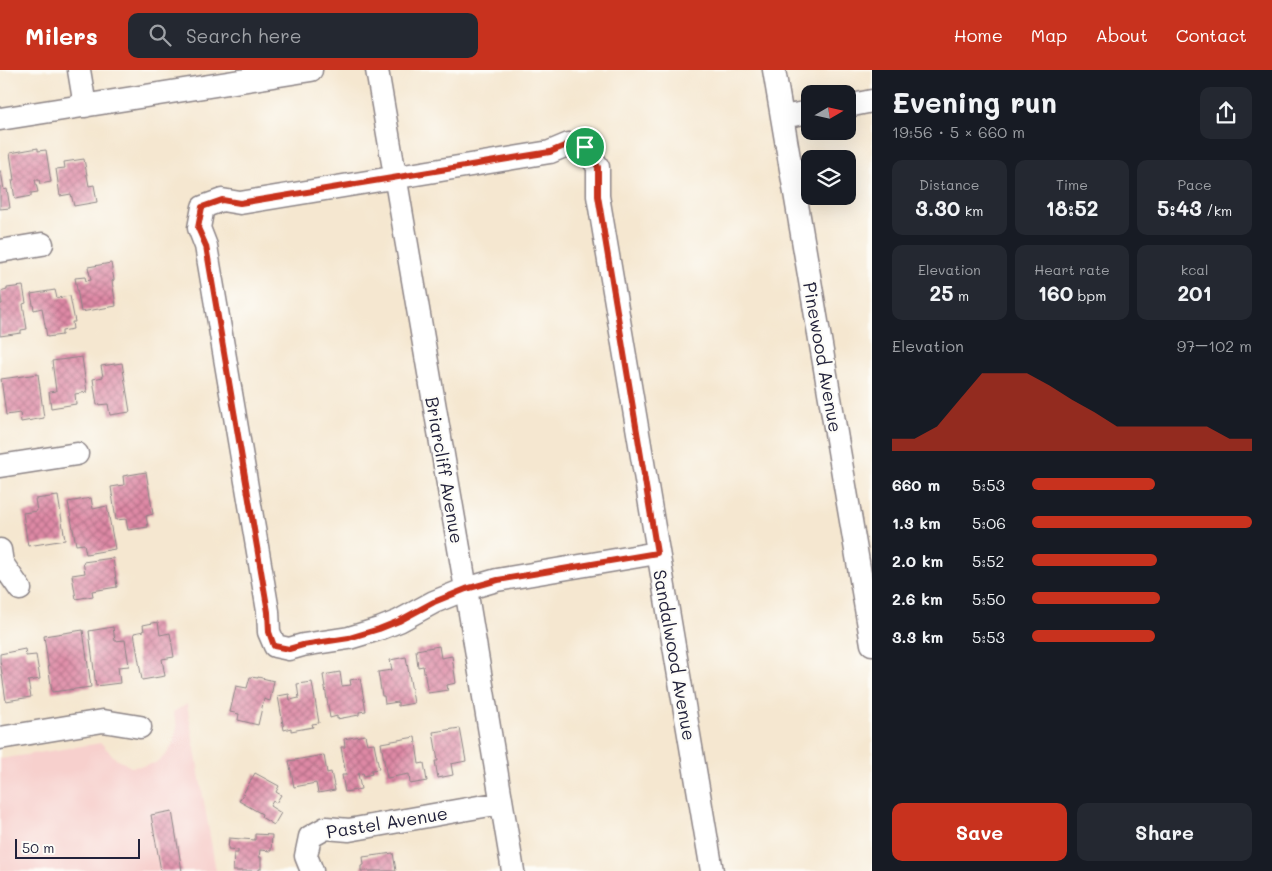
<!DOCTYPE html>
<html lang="en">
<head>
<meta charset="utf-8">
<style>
	body { margin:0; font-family:Mali,sans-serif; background:#242831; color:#f1f3f6; height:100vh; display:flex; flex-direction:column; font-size:19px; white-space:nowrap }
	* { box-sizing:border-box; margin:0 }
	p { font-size:16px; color:#9ea1a6 }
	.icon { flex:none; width:28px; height:28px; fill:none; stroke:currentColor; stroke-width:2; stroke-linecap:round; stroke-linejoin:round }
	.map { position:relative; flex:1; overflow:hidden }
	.panel { display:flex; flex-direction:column; background:#171b24; width:400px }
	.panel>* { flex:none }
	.needle { width:32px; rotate:81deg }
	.buttons { position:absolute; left:801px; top:15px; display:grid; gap:10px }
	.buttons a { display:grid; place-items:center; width:55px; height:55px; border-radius:10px; background:#171b24; box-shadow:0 5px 20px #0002; font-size:25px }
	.scale { position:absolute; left:15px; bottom:12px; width:125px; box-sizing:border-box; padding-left:5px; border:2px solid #22223b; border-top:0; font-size:14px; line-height:18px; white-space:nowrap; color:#22223b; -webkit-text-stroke:4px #fdfcf7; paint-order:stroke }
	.pin { position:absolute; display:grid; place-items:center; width:42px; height:42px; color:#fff; margin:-21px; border:2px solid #fff; border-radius:50%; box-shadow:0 1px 5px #0007 }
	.round { display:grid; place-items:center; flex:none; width:52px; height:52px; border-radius:10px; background:#242831 }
	.overview { display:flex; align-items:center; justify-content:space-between; height:85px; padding:0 20px }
	h1 { font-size:28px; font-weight:700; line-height:38px }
	.figures { display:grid; grid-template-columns:repeat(3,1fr); gap:8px; height:85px; padding:5px 20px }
	.figures div { display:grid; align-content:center; border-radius:10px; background:#242831; text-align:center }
	.figures b { font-size:21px; font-weight:700 }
	.figures small { font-size:14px; font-weight:400 }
	.figures p { font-size:14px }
	.chart { height:140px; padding:10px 20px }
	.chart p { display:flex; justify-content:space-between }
	.chart svg { width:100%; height:90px; margin-top:5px; fill:#c8321e; opacity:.7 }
	.cta { display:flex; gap:10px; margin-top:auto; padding:10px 20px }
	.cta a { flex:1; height:58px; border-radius:10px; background:#c8321e; color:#fff; font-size:20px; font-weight:700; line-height:58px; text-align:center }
	.cta a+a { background:#242831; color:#f1f3f6 }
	ul { padding:0 20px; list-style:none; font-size:16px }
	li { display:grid; grid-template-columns:80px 60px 1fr; align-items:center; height:38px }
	li i { height:12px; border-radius:6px; background:#c8321e }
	header { display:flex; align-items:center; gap:30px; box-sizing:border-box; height:70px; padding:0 25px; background:#c8321e; color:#fff }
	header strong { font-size:24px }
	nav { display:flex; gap:28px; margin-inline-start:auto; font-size:18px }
	.search { width:350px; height:45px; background:#242831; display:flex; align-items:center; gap:12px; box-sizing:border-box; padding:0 18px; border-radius:10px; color:#9ea1a6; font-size:19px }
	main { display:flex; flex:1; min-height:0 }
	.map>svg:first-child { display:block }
</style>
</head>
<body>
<header>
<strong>Milers</strong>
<div class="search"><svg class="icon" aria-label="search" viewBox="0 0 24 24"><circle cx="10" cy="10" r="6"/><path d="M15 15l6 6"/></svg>Search here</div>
<nav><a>Home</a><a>Map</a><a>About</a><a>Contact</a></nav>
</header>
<main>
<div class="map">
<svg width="872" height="801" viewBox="0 0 872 801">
	<defs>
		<pattern id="building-cross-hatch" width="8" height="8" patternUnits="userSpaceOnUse" patternTransform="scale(1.25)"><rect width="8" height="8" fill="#de89a5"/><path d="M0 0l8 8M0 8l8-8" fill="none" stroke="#b47088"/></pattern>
	</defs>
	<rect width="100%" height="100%" fill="#fdfcf7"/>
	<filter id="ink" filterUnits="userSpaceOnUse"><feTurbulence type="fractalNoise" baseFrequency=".02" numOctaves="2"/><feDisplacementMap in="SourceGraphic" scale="10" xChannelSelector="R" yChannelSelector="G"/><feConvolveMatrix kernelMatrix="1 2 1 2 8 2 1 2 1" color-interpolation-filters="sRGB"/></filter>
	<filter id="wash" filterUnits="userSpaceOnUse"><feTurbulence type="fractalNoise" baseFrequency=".0096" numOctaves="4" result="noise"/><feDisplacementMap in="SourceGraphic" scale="20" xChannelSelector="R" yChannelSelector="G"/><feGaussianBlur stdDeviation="1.12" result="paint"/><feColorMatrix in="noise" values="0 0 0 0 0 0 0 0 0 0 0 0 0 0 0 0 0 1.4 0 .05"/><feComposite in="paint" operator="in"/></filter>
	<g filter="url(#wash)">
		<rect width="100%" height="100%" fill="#f5e7d0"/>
		<path fill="#f7d0cd" d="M187,634L216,801H0V689L101,673L115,688L131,697L143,696L155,693L165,686L173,674L177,657L173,642Z"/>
		<g id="blocks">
			<path fill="url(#building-cross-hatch)" d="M38,78V81L46,80L51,112L40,114L39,110H35L38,122L31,123V126L15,129L12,110H14L10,83Z
				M84,89L89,116L94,115L97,132L74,136L71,124L60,126L56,99L65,98L64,92Z
				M0,101H1L4,120L7,119L10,138L0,139Z
				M111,193L114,210L112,211L116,236L81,242L75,208L85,207L86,211L91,210L88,197Z
				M23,216L26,233L23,234L27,259L21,260V263L0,266V234H2L0,222L7,220V218Z
				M55,220L57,228L70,226L75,252H72L73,259L62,261V265L47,267L42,238L34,240L31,224Z
				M82,287L87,322L75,324L76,334L51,338L49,322L56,321L52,291Z
				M122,293L130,342L110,345L108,334L97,335L93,309L103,307L101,296Z
				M38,304L44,348L21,352L20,343L6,345L1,309Z
				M146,402L153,444L146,446L148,457L128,460L126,449L116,450L111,417L124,415L123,406Z
				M58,426L65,470L28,476L23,443L37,441L35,429Z
				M91,428L93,439L107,436L115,479L86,484L84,474L76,475L68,432Z
				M113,488L117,517L92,521L93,526L76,529L72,505L85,503L83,492Z
				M158,552L160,565L170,563L174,587L162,589L165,606L142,610L134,563L144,561L143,555Z
				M113,557L115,571L125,570L129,596L118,597L120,613L96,616L89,561Z
				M83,560L91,617L52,622L44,566Z
				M439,576L441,588L452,586L456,613L447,615L448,620L428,623L423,596L418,597L416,580Z
				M25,579L26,586L36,585L40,609L28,611L31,627L6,631L0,591V584Z
				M406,587L414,633L398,636V632L385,634L384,626H382L378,602L392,600L390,590Z
				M340,602L342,616L351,615L350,610L360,608L366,641L359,642V645L337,649V646L330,648L323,605Z
				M250,607L258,608V607L274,611L270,631L264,629L258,655L238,650L239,644L230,642L236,616L247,618Z
				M312,612L319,653L312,654L313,657L291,661V658L284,660L278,626L289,624L290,630L299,628L297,614Z
				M460,658L466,691L451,694L453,705L438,708L435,691H438L433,662Z
				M365,665L367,674L374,673L379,699L371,700L372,704L364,706L363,703L358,704L361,719L345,722L342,705H346L341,677H345L344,669Z
				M415,667L419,694L424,693L427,711L410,714L409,704L387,708L381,673Z
				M324,685L327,703L331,702L335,720L318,723L316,713L294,717L289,691Z
				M255,703L279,716L276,722L281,725L276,733L273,731L270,736L281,743L274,755L261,747L262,744L239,731Z
				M172,741L182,801H161L151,745Z
				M255,764L272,765L271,781L260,780L259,787H261V799H259V801H233L234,783H238V780L228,779L229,768L255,770Z
				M393,783L396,801H361V796L364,795L363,787Z"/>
		</g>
	</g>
	<g filter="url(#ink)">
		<use href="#blocks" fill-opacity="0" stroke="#8c8486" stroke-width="1"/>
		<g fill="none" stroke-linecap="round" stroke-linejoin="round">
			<g stroke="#8c8486" stroke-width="25">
				<path id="minor" d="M79,0L85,36
					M377,0L466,519L513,801
					M774,0L872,574
					M848,36L872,31
					M782,47L810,42
					M0,49L311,0
					M0,181L42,174
					M0,396L77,384
					M0,480L2,493L20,519
					M657,483L497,510L466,519L434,532L399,551L379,559L349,568L303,575L289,579L275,576L269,562L268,541L206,176L199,158L203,137L222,130L240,133L550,82L569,74L585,77L598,97V126L712,801
					M0,668L103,651L140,657
					M312,801L306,786L310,767L326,758L349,760L501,733"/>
			</g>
			<use href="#minor" stroke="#fff" stroke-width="22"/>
		</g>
	</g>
	<g fill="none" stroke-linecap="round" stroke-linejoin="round" filter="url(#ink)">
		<g stroke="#fff" stroke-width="10">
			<path id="route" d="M569,74L585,77L598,97V126L657,483L498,510L466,519L434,532L399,551L379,559L349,568L303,575L289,579L274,576L269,562L268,542L206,176L198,158L202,137L222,130L240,133L550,82Z"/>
		</g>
		<use href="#route" stroke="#c8321e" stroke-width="6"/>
	</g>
	<g text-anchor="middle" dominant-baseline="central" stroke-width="4.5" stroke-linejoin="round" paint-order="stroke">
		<g font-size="18" fill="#22223b" stroke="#fdfcf7">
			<text transform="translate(823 287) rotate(80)">Pinewood Avenue</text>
			<text transform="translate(445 400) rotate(80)">Briarcliff Avenue</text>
			<text transform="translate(675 585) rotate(80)">Sandalwood Avenue</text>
			<text transform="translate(387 752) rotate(-9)">Pastel Avenue</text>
		</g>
	</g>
</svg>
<div class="buttons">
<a><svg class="needle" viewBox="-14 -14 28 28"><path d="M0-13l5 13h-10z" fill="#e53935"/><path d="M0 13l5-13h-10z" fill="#9ea1a6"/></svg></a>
<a><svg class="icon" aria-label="layers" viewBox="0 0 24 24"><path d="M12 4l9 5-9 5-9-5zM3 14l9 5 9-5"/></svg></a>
</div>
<div class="scale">50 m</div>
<div class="pin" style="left:585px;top:77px;background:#1e9e55"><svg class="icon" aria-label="arrive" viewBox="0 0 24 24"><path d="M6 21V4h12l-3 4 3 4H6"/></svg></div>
</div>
<section class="panel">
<div class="overview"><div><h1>Evening run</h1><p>19:56 · 5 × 660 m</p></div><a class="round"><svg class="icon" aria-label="share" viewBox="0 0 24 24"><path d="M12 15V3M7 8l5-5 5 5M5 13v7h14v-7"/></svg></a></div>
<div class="figures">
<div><p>Distance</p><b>3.30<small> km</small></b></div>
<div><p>Time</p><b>18:52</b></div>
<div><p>Pace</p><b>5:43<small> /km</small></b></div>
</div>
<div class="figures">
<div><p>Elevation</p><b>25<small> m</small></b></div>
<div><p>Heart rate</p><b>160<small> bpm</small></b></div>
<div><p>kcal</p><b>201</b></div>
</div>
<div class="chart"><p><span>Elevation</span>97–102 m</p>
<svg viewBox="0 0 160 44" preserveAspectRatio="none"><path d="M0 44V38L10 38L20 32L30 19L40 6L50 6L60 6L70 12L80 19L90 25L100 32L110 32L120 32L130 32L140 32L150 38L160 38V44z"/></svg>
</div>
<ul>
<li><b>660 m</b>5:53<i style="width:56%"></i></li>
<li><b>1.3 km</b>5:06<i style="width:100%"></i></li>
<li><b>2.0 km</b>5:52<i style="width:57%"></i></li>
<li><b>2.6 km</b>5:50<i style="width:58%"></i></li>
<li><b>3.3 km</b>5:53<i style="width:56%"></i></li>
</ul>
<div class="cta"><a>Save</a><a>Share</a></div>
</section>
</main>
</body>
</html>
